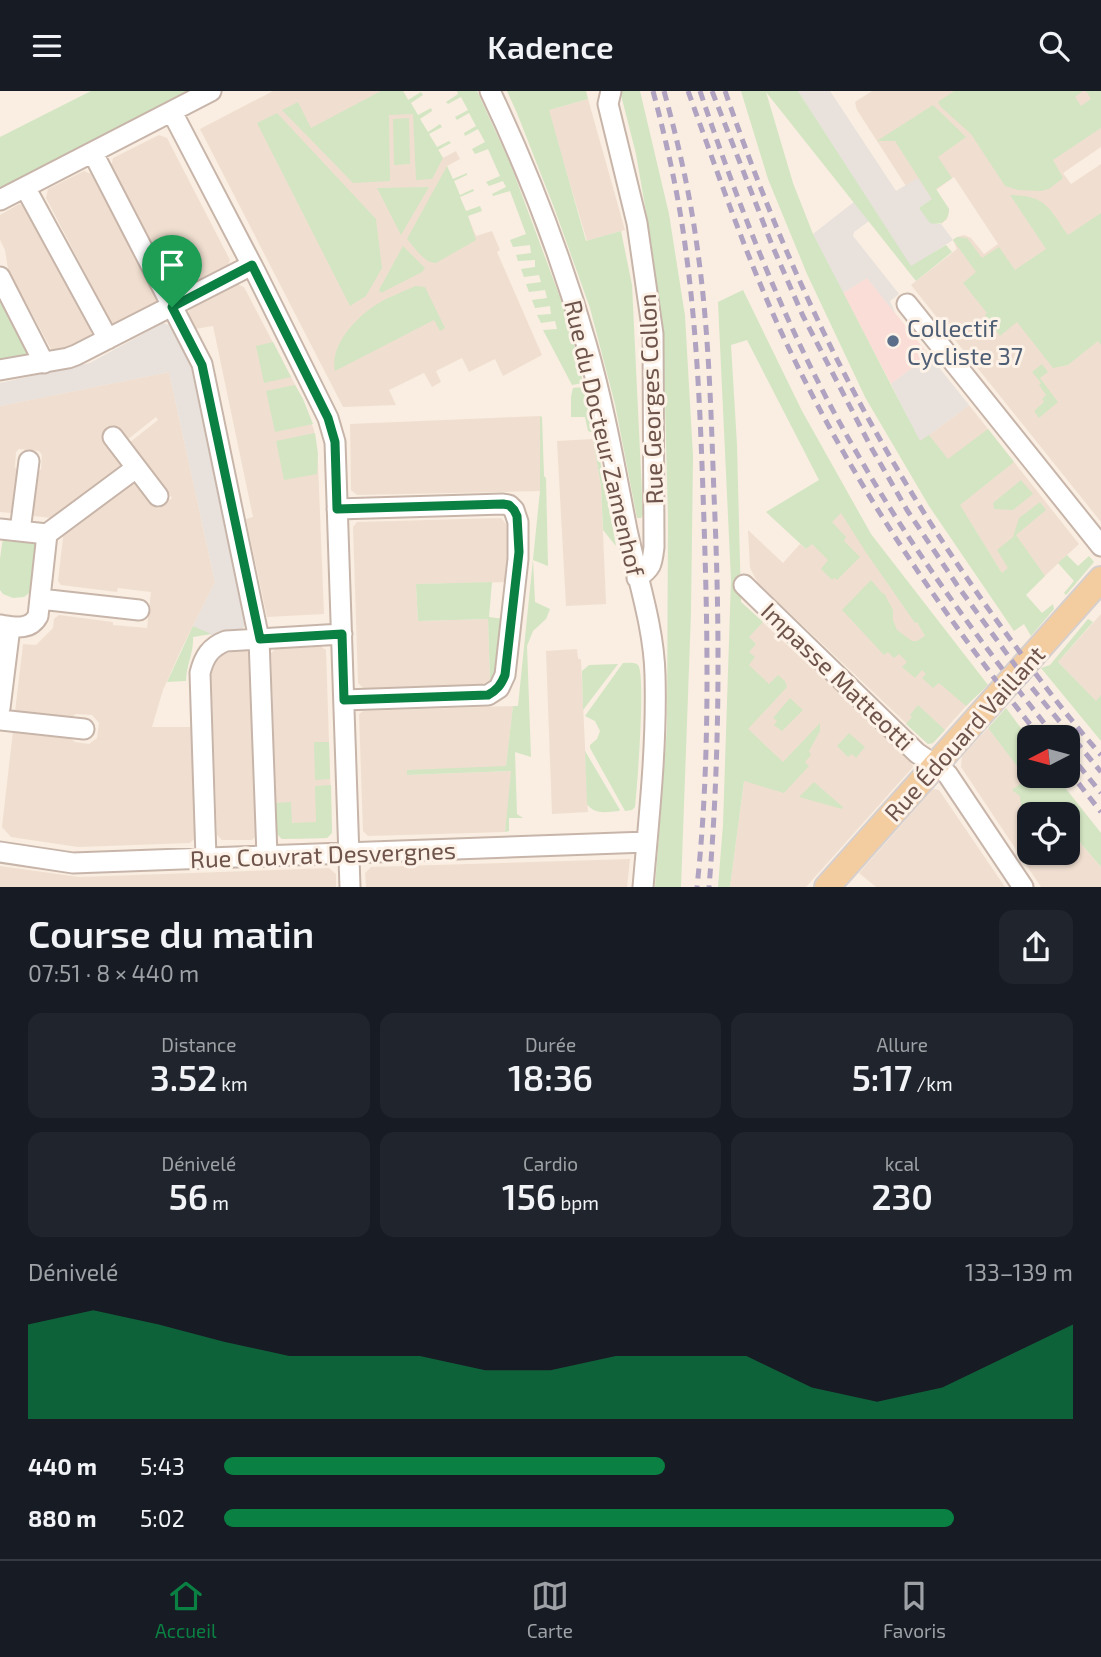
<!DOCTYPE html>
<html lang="fr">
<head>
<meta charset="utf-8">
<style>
	body { margin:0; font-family:"Exo 2",sans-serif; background:#20242c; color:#f1f3f6; height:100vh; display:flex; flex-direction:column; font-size:26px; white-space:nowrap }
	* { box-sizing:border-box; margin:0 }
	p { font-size:23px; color:#9ea1a6 }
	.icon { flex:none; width:38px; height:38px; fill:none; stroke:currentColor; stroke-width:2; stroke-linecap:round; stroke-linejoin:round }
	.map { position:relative; height:796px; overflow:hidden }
	.details { display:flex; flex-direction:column; background:#171b24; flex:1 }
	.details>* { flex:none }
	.needle { width:46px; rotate:264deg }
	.controls { position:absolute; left:1017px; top:634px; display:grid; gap:14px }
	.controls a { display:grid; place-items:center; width:63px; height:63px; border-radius:14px; background:#171b24; box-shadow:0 2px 5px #0004; font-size:35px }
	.pin { position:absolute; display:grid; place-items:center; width:60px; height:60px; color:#fff; margin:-72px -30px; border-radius:50% 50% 50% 0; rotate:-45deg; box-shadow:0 0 7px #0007 }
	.pin .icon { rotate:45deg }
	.round { display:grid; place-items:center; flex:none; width:74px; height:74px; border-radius:14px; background:#20242c }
	.head { display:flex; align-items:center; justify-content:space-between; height:119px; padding:0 28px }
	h1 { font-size:38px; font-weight:600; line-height:52px }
	.figures { display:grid; grid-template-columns:repeat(3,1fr); gap:10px; height:119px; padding:7px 28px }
	.figures div { display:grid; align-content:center; border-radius:14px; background:#20242c; text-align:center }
	.figures b { font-size:35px; font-weight:600 }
	.figures small { font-size:19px; font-weight:400 }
	.figures p { font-size:19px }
	.chart { height:196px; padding:14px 28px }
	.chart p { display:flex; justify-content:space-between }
	.chart svg { width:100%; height:126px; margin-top:7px; fill:#0b8043; opacity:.7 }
	ul { padding:0 28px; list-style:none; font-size:23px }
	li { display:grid; grid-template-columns:112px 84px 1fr; align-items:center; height:52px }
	li i { height:18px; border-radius:9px; background:#0b8043 }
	header { display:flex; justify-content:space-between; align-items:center; height:91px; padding:0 28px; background:#171b24; font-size:32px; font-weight:600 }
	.tabs { display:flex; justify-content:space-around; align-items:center; height:98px; border-top:2px solid #363941; background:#171b24; font-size:19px; color:#9ea1a6 }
	.tabs a { display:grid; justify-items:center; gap:4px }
	.tabs .current { color:#0b8043 }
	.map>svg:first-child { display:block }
</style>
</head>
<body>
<header><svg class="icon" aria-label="menu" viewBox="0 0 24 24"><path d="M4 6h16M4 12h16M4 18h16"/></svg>Kadence<svg class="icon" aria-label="search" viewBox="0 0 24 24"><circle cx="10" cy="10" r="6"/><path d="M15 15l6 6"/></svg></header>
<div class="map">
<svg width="1101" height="796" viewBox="0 0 1101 796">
	<rect width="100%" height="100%" fill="#f9eee1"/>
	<path fill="#f0dfd0" d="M273,0H403L443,67L456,60L460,68L447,75L476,145L492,140L500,159L497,161L542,264L503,285L495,268L469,281L462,267L436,280L441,291L432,296L424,282L389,299L396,314L343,316L200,38Z
		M872,0H1101V56L1063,82L1071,93L1101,73V431L911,194L957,158L953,149L957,146L964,144L971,147L984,163L998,153L954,86L936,99L949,118L947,128L941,133L918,88L906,95L857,19L855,11Z
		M588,8L625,139L587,150L548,19Z
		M159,44L167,47L230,169L227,177L183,201L175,199L111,76L113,67Z
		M84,80L91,83L157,208L154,216L117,234L111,232L46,107L48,98Z
		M19,113L26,115L92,240L90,249L73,257L53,261L52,260L8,178L5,159L0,149V124Z
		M237,193L244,196L302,307L314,339L318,372L324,523L267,526L246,428L253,426L213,235L195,238L188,225L189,219Z
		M169,281L215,491L181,559L163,599L152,636H192L196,746L190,752L78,756L11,746L2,736L13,640L67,644L75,651L89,653L97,647L99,632L92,624L76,623L69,628L15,621L23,553L36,554L53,537L54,528L59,524L113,531V534L147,537L151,501L118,497L117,501L61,494L58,490L63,447L61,442L132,386L158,418L172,407L129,352L158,329L156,326L127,349L117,335L102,347L126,378L57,434L52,427L34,425L28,416L32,380L38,381L41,378L42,364L39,360L19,358L16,361L15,376L18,379H23L19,416L11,422L0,421V315Z
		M969,314L1079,453L1019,509L920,351Z
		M540,325V400L357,404L351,399L350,333Z
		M593,348L601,395L606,513L566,515L557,350Z
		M841,421L890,496L917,530L925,545L976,604L933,652L928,653L758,492L750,477L748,439L783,472L800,453L806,458Z
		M501,427L509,436L510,466L508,491L416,493L418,530L488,528L490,589L480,594L364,598L358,592L353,436L357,431Z
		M741,511L912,670L913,676L806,796H730L744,690Z
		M1101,523V616L1058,571Z
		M320,555L326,559L332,741L327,747L282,748L277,743L271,562L277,557Z
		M577,558L578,567L581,569L588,721L552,723L546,560Z
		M238,559H246L250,561L257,744L252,749H222L217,744L211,583L217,569L222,564Z
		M513,615L506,676L407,680L408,684L512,680L505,741L368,745L363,740L359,623L363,620Z
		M988,637L1055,723H1029V761H1068V738L1071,741L1101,776V796H1041L961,676L962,665Z
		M933,698L939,699L1005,796H876L859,782Z
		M630,768L627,796H366L365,782L371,776Z
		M0,775L79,786L329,777L336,783V796H0Z"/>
	<path fill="#f9ddd6" d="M867,187L929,264L891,293L843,202Z"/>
	<path fill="#e8e1dc" d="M798,0H830L896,100L918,87L932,108L919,117L936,133H941L953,149L911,176Z
		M854,111L869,130L854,141L853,145L899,203L890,210L895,222L867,187L843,202L813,143Z
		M163,232L172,235L193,277L247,532L242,538L218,542L213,545L193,535L215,491L169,281L0,315V292L90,272Z
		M929,264L969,314L920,351L891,293Z"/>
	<path fill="#d3e5c2" d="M91,0H188L0,99V46Z
		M381,0H403L408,9L421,1L423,4L411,12L418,24L431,17L432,20L420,28L428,41L440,33L442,36L429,43L437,56L449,50L451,52L438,59L443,67L432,88L416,89L413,23L389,24L390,90L353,92L282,19L298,11L311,37Z
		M457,0H477L510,72L571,236L583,292L572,294L543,239L557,238L555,230L541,232L537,224L551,223L550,215L535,217L532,209L547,207L545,199L529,201L526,193L541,191L539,184L524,186L521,178L535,176V169L518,170L516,164L531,162L530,154L513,156L510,149L526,143L510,100L493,105L492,103L506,96L503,90L489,95L486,91L500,85L488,58L475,63L472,58L485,51L478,38L465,45L464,42L476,35L469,22L457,29L455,26L468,19L461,6L448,13L446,11L458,3Z
		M507,0H586L588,8L549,19L586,150L621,140L632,194L643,423L641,427H637L615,313L590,217L555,119L517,22Z
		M620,0H640L669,123L685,225L693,365L691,521L681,796H655L667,636L668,427L665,312L658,202L650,144L636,63Z
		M741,0H798L911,175L946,154L952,161L916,190L766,1L793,92L813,143L920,350L929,344L948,368L988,338L1014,371L960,414L1002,482L1008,477L997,459L1013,446L1019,427L1040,411L1046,419L1016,444L1045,485L1026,504L1042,522L1053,513L1054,518L1031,545L1024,533L1014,540L929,415L865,306L807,183L768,88Z
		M954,0H1083L1075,6L1081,15L1091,8L1086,0H1101V37L1053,69L1063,87L1049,98L1041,100L1018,99L1005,95L971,43L941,16L938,11Z
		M933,14L966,46L938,66L952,87L936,98L949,118C949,130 941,135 930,132L919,117L932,108L895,50H877Z
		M277,22L376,128L382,177L366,205L350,215L257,32Z
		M409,27L410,73L394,74L393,28Z
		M447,75L453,88L467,82V84L454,90L460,104L473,98L474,100L460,106L466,120L480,115L482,120L468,125L476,149L436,172C424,172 415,157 407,148Z
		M429,96L401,144L377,97Z
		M1010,104C1046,104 1049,117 1068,144L1101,122V254L1098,250L1068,274L1053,277L1017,231L1000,245L985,224L987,222L963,192L976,181L953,149L957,146L967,147L982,167L999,156L1015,179L1046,158Z
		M403,155L425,177L422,181L381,202L379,199Z
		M415,195L425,196L445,237L440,240L434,229L335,280C329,254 358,224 379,212C390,205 403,201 415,195Z
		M743,199L802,320L871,443L988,594L966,615L939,592L933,597L922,587L926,583L922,579L915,587L902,576L907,571L899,563L894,567L888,561L884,564L842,519L871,489L883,503L884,502L893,519V529L897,539L912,550H917L925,545L917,531L915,532L865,460L841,422L832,431L846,446L844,450L860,466L837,489L834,487L832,489L821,478L828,469L812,453L806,458L766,421L819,389L747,249L731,254L737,354L741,511L763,531L749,546L756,553L749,561L755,566L749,574L769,593L778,584L785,590L787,596L748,638L783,671L820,632V640L809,660L811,664L805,671L809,675L784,702L744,690L730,796H718L723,734L731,489L718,211Z
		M0,203L28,258V262L25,265L0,272Z
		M273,251L291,286L264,292L256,255Z
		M1042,273L1048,281L1040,287L1058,311L1039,327L1034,320L1044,311L1042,308L1046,304L1039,294L1041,292L1032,281Z
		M295,294L303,308L313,333L275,341L266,300Z
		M583,296L594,342L588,340L585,326H571V306L573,297Z
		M540,325L542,326L544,385L546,387L548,475L533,469L535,511L550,518L546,528L533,540L527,555L531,666L515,661L517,723L523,727H509V740L505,741L511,680L407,684V679L506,675L513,615H518L540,400Z
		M315,342L318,363L317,383L284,389L276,350Z
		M593,348H596L616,455L603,439L601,395Z
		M1021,389L1033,403L1013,419L994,418L993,412Z
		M3,446L38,451L32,498L28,503L24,506L13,507L3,503L0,499V468Z
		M1067,464L1078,475L1089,465L1094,471L1066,504L1064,502L1074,490L1058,472Z
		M492,491L489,526L504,528L498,580L493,587L490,589L488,528L418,530L416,493Z
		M1088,528L1093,531L1058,571L1096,610L1101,604V650L1041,577L1050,574Z
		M193,535L211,543L193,546C194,561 186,575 186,590L167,591Z
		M623,572C627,572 635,571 638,574C646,583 637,698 635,716L632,719L625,720L590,657V654L597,648L600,640L595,630L585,625Z
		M618,573L583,619L582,580L589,574Z
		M790,607L803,619L782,640L774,634L777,630L773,627Z
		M918,614L945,639L933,652L928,653L906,633L912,626L910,624Z
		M1006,617L1029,648V684H1055L1101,742V776L1071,741L1068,738V723L1054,721L1029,723V729C1024,721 1020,715 1020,705L1012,699L1027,688L988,637Z
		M849,642L865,656L856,667L852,663L848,666L837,655Z
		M314,651H329L330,688L315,689Z
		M585,660L620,719L619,720C606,721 595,724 587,713Z
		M814,691L843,716L842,718L799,706Z
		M331,694L332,742L327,747L282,748L277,743L276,712L291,711L292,732L316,731L315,695Z"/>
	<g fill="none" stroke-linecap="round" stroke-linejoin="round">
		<g stroke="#c8b5aa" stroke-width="23">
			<path id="minor" d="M490,0C529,82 561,165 586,252C604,314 615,377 627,439C637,486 654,536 655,584C657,655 649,726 643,796
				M611,0L608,13L637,132L653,243L654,456C652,473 652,477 637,487
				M172,21L255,180L328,327L335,351L350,796
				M93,62L202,273L259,548L267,765
				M25,96L108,248
				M0,109L211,0
				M0,186L44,272
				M907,213L1101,455
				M0,279L68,267L76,264L252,174
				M113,346L158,405
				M337,418L503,413L509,414L514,419L518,431V468L505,584L499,597L488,604L344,609
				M0,438L47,443L38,525C30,540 14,536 0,534
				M20,440L29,370
				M47,443L136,377
				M744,494L917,662L944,680L948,684L1023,796
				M40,508L139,519
				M0,617L10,536
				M0,629L84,638
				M0,761L73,772L647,751
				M206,767L200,582C204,566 210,556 226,550L342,543"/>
		</g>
		<g stroke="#d6cfcd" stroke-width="28">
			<path id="major" d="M827,796L1101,488"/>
		</g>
		<use href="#minor" stroke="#fff" stroke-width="19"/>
		<use href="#major" stroke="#f3cd9f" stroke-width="24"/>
		<path stroke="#b0a2c1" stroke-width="5" stroke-dasharray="10 7" stroke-linecap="butt" d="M653,0C667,53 679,106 686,161C698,250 701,341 704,431C708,552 710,675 697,796
			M664,0C678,51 690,103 697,155C709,238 711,321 714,404C720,535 720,665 709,796
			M688,0C721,91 752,183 795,270C861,405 947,529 1040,646
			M700,0C742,125 791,250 858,364C915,463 984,556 1055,646
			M712,0L772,154L803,225L872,358L907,419L957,494L1028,592L1101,681
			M725,0C751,75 780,149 814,221C870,341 940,454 1019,560C1045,596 1072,631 1101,664
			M1068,661L1101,702
			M1068,679L1101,721"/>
	</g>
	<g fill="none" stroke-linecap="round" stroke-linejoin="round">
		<g stroke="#fff" stroke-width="14">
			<path id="route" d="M252,174L328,327L335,351L337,418L503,413L509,414L514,419L517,425L519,461L505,584C501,594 497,599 488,604L344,609L342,543L260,548L202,274L172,216Z"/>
		</g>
		<use href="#route" stroke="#0b8043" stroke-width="9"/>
	</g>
	<circle fill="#5c6f8a" stroke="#fdf2e7" stroke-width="2.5" cx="893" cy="250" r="7"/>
	<g text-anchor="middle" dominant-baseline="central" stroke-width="6" stroke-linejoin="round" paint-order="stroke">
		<g font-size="24" fill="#4e5e75" stroke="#fdf2e7" text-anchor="start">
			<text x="907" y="236">Collectif<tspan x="907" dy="28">Cycliste 37</tspan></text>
		</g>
		<g font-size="24" fill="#6e544b" stroke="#fdf2e7">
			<text transform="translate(650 308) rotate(-92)">Rue Georges Collon</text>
			<text transform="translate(605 347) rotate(77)">Rue du Docteur Zamenhof</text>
			<text transform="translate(838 585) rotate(44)">Impasse Matteotti</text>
			<text transform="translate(964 642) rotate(-48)">Rue Édouard Vaillant</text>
			<text transform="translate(323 763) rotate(-2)">Rue Couvrat Desvergnes</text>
		</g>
	</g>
</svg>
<div class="controls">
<a><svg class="needle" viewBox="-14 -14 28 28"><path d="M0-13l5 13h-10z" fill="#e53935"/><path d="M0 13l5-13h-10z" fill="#9ea1a6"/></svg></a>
<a><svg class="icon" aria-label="locate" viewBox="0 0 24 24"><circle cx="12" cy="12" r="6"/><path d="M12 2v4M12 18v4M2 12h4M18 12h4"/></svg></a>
</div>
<div class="pin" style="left:172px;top:216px;background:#1e9e55"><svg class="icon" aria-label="arrive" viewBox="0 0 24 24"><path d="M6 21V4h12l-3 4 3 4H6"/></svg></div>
</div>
<section class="details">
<div class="head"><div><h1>Course du matin</h1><p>07:51 · 8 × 440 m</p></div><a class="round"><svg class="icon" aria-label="share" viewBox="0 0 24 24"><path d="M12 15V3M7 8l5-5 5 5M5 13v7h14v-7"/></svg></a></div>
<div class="figures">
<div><p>Distance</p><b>3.52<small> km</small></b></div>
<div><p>Durée</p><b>18:36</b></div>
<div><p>Allure</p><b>5:17<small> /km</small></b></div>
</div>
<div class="figures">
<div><p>Dénivelé</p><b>56<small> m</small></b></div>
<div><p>Cardio</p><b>156<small> bpm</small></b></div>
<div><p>kcal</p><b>230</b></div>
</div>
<div class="chart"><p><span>Dénivelé</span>133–139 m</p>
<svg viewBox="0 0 160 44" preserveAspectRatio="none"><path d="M0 44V11L10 6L20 11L30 17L40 22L50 22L60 22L70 27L80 27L90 22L100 22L110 22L120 33L130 38L140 33L150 22L160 11V44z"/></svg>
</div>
<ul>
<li><b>440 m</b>5:43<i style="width:52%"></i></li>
<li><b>880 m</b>5:02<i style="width:86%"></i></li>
</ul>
</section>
<nav class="tabs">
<a class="current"><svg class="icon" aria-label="home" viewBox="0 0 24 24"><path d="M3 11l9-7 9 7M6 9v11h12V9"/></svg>Accueil</a>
<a><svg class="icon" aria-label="map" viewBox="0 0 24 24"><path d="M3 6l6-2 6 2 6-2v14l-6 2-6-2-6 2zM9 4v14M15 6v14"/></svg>Carte</a>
<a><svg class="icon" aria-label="saved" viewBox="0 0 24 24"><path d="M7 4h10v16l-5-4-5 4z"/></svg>Favoris</a>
</nav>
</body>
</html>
